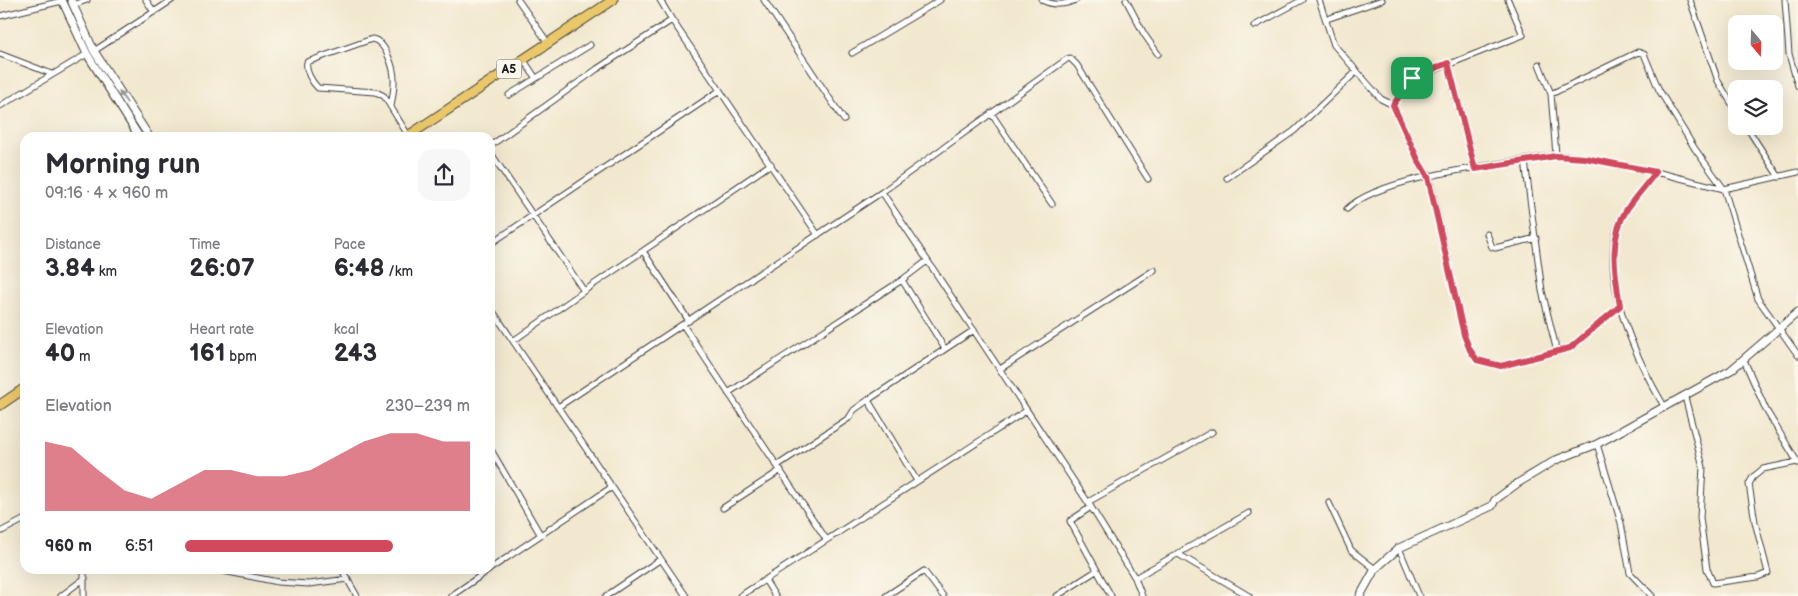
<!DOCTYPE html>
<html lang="en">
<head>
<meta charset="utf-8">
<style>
	body { margin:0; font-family:"Balsamiq Sans",sans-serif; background:#f7f7f7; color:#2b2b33; height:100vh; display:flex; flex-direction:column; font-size:19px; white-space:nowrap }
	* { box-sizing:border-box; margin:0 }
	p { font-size:16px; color:#7c7c81 }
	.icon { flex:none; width:28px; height:28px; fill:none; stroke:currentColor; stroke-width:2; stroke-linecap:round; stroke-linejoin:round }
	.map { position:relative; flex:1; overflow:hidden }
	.details { position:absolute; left:20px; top:132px; width:475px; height:442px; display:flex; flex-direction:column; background:#fff; border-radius:15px; box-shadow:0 5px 20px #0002 }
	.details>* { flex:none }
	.needle { width:32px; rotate:161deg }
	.buttons { position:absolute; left:1728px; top:15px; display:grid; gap:10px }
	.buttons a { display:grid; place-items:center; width:55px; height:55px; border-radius:10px; background:#fff; box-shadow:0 5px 20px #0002; font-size:25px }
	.pin { position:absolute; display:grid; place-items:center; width:42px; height:42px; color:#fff; margin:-21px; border-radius:10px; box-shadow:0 2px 8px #0006 }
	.round { display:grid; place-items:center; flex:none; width:52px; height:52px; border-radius:15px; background:#f7f7f7 }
	.headline { display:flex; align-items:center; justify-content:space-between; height:85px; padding:0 25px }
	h1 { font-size:28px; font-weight:800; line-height:38px }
	.metrics { display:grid; grid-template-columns:repeat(3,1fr); gap:8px; height:85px; padding:5px 25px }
	.metrics div { display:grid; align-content:center }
	.metrics b { font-size:25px; font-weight:800 }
	.metrics small { font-size:14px; font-weight:400 }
	.metrics p { font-size:14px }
	.chart { height:140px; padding:10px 25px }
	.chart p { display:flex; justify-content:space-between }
	.chart svg { width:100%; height:90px; margin-top:5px; fill:#d1495b; opacity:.7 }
	ul { padding:0 25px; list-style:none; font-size:16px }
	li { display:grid; grid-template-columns:80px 60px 1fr; align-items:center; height:38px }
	li i { height:12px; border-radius:6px; background:#d1495b }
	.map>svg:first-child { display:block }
</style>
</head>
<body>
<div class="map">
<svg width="1798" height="596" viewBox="0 0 1798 596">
	<rect width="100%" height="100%" fill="#fbf7ec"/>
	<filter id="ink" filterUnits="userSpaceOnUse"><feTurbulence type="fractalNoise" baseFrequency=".02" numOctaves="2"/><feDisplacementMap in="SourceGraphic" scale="10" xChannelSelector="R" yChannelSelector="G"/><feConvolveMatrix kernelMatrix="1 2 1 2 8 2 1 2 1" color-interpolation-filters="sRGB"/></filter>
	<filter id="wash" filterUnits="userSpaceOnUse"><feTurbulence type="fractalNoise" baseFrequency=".0096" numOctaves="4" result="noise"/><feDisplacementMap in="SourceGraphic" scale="20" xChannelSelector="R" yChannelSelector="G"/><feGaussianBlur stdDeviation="1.12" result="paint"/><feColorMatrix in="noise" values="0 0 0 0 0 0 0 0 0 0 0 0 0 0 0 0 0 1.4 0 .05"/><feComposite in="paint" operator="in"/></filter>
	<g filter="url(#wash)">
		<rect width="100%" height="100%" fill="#f2e8cf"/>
	</g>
	<g filter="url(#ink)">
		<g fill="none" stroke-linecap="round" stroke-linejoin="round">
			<g stroke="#3c3b37" stroke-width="7">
				<path id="minor" d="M146,0L154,12
					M518,0L548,43
					M660,0L672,20
					M764,0L844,120
					M1042,0C1054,6 1064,5 1076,0
					M1126,0L1144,34L1158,54
					M1319,0L1334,45L1381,99L1393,105L1419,162L1429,177L1464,335L1470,350L1477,360L1501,366L1570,348L1620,306
					M1690,0L1718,81L1736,111
					M1785,0L1789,54L1798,86
					M73,5L87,0
					M0,16L62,1
					M1327,19L1382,0
					M1254,26L1302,0
					M94,51L172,0
					M852,53L940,0
					M0,54L52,74
					M523,59L535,77
					M1448,63L1475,169
					M1539,64L1551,94L1556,155L1585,158L1656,172L1724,189L1798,172
					M1551,94L1638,52L1644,54L1659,90L1695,149L1724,189L1758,299L1798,355
					M509,95L590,45
					M1393,105L1412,79L1523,35L1508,0
					M0,106L87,54
					M391,107C392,99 394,91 394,83C395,70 386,41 372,39L307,62C305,71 312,82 318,88L376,92L384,96L408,135
					M991,113L1052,204
					M1746,126L1779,177
					M490,146L597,69L672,20L818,235
					M490,152L584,291
					M1525,161L1542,291L1557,352
					M1656,172C1642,191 1622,209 1616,232C1603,289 1636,358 1664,406
					M1227,178L1294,131L1357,71
					M882,192L1091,507L1135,578L1142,596
					M1347,209C1381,175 1506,164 1556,155
					M1487,234L1492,247L1495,248L1536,238
					M490,244L719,91
					M643,251L689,321
					M902,280L945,349
					M490,307L686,596
					M683,325L826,539
					M513,341L584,291L771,164
					M1744,360L1766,410L1798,463
					M1000,369L1154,270
					M728,393L902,280L927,261
					M1685,397L1703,467L1700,518L1707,569L1713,583L1758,577L1768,573L1755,522L1749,484L1753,477L1763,469L1797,462
					M868,400L917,481
					M558,407L882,192L1067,59L1070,58L1077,65L1148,179
					M1597,444L1621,523L1630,573L1652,596
					M490,448L540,534
					M778,465L849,418L854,410L868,400L974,330
					M1088,502L1212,432
					M1329,503L1351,550L1375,569
					M1091,507L1070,521L1111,596
					M723,508L781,470
					M0,532L25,519
					M1399,548L1419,596
					M1178,554L1249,596
					M490,569L612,487
					M218,570L278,582L309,584L348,579
					M342,570L357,596
					M1135,578L1249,513
					M765,580L775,596
					M61,596L85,578
					M84,596V570
					M451,596L489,570
					M606,596L661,559
					M740,596L1026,411
					M886,596L924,571L943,596
					M1057,596L1096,571"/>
			</g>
			<g stroke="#3c3b37" stroke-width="9">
				<path id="tertiary" d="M62,0L87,54L140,138
					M71,0L94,51L150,138
					M1360,596L1375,569L1399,548L1492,506L1495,500L1518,483L1556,460L1597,444L1731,370L1798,312"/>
			</g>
			<g stroke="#3c3b37" stroke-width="11">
				<path id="trunk" d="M405,138L613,0
					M0,405L25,388"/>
			</g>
			<use href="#minor" stroke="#fff" stroke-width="5"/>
			<use href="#tertiary" stroke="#fff" stroke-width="7"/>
			<use href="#trunk" stroke="#eac769" stroke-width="9"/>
		</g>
		<defs><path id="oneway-solid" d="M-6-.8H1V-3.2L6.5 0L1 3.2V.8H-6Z" transform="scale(1.25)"/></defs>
		<use fill="#999" href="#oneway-solid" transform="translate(123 97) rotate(-123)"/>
	</g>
	<g fill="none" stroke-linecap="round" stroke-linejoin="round" filter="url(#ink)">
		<g stroke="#fff" stroke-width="10">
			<path id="route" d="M1448,63L1475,169L1556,156L1585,158L1656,172C1647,184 1636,196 1627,209C1608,238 1615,273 1620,306L1570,348L1501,366L1477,360L1470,350L1464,335L1428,177L1419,162L1393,105L1412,78Z"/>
		</g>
		<use href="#route" stroke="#d1495b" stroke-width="6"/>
	</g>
	<g text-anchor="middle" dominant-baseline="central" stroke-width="4" stroke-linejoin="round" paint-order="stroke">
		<rect fill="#fbf7ec" stroke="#5f5e5a" stroke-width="1" x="496.5" y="59.5" width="25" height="19" rx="4"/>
		<g font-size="12" font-weight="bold" fill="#1c1c1c">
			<text x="509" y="69">A5</text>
		</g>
	</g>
</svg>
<div class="buttons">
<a><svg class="needle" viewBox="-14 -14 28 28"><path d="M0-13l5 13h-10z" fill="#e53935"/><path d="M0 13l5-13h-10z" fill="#7c7c81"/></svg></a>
<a><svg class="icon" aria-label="layers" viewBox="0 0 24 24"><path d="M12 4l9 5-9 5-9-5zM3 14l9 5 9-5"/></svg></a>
</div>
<div class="pin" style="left:1412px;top:78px;background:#1e9e55"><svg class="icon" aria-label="arrive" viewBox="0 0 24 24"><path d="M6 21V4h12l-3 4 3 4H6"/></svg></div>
<section class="details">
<div class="headline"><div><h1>Morning run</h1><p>09:16 · 4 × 960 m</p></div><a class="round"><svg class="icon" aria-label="share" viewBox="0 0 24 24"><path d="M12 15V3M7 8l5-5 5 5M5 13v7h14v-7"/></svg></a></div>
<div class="metrics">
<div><p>Distance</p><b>3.84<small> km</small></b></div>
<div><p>Time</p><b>26:07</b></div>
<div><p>Pace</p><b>6:48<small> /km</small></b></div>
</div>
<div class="metrics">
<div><p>Elevation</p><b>40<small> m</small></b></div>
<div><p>Heart rate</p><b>161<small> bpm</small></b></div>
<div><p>kcal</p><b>243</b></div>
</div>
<div class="chart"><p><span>Elevation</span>230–239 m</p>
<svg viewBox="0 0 160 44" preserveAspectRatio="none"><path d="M0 44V10L10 13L20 24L30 34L40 38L50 31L60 24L70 24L80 27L90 27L100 24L110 17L120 10L130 6L140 6L150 10L160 10V44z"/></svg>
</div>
<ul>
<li><b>960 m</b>6:51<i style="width:73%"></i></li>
</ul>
</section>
</div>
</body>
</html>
